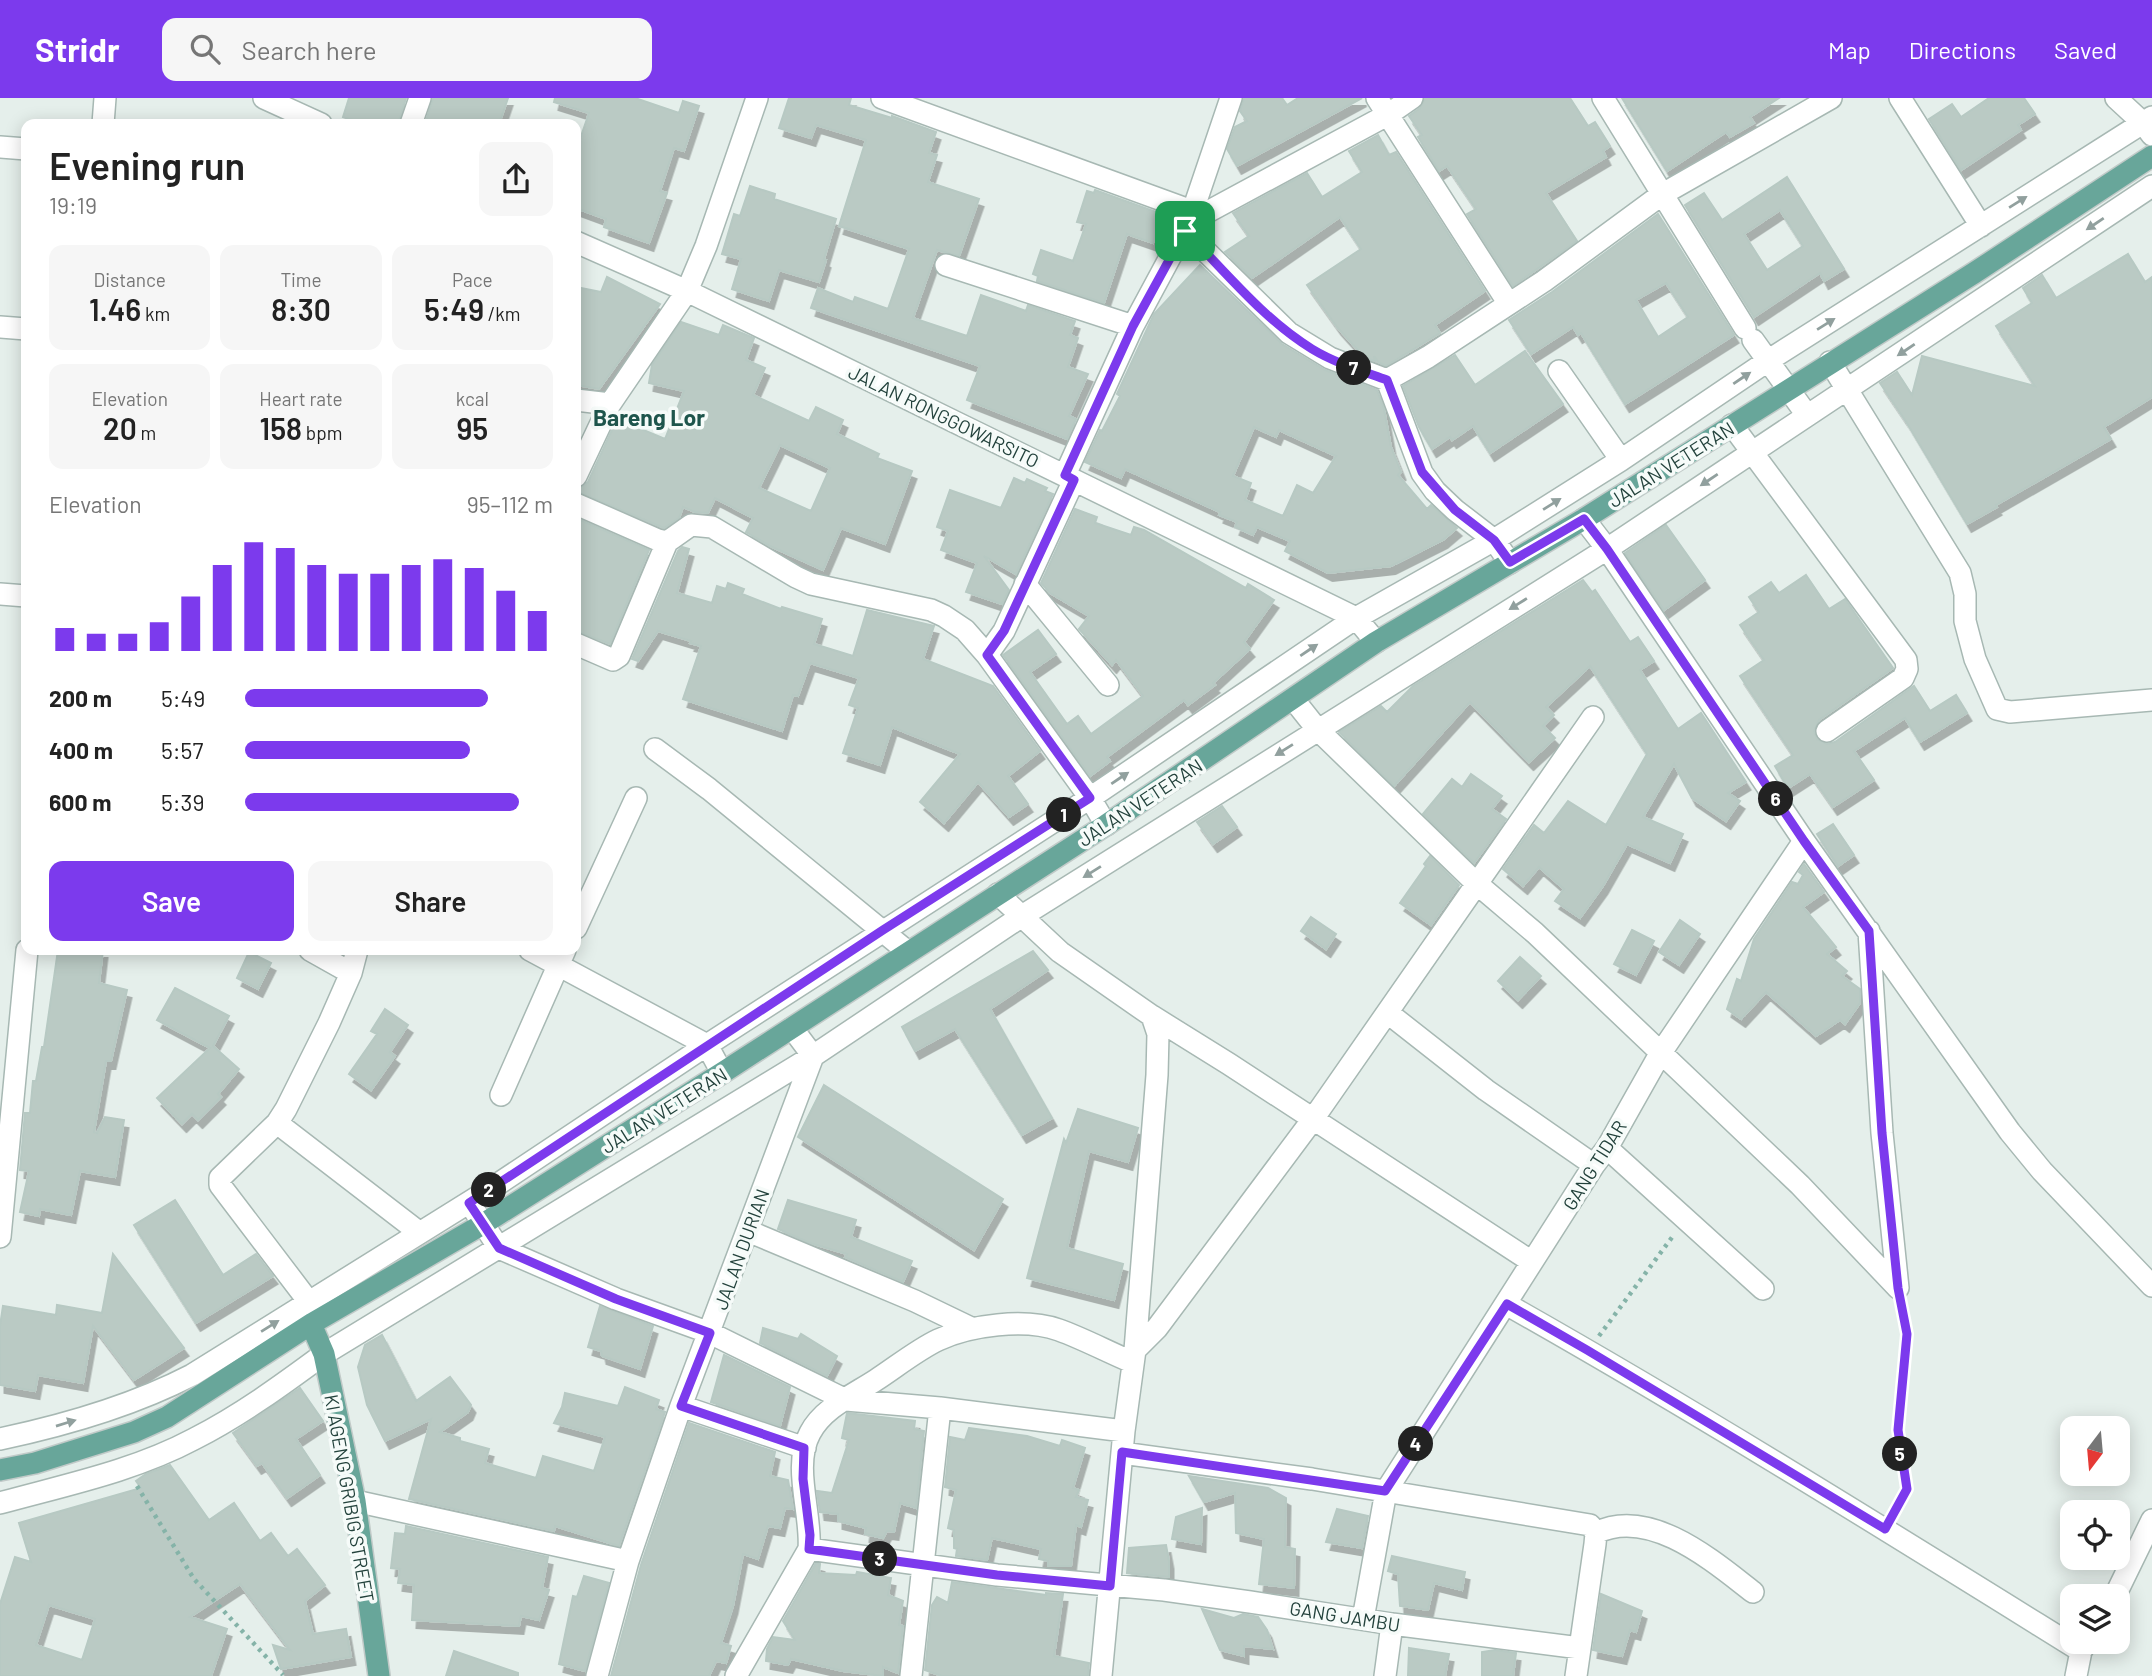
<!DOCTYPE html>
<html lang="en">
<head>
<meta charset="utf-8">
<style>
	body { margin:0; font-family:Barlow,sans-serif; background:#f6f6f6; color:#222; height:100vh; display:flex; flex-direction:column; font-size:26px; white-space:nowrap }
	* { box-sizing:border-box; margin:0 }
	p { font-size:23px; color:#767676 }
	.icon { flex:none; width:38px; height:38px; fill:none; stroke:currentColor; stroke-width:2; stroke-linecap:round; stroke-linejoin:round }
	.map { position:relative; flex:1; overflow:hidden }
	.sheet { position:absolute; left:21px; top:21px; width:560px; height:836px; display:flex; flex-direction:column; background:#fff; border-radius:14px; box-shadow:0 4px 18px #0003 }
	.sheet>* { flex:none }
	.needle { width:46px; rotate:196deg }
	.fabs { position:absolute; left:2060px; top:1318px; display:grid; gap:14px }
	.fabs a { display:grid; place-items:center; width:70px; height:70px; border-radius:14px; background:#fff; box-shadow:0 4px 18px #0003; font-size:35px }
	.pin { position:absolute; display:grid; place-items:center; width:60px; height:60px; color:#fff; margin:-30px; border-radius:14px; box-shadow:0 4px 10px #0006 }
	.km { position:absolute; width:35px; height:35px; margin:-18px; border-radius:50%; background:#222; color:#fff; font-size:19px; line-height:35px; text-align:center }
	.round { display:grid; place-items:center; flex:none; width:74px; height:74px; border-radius:14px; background:#f6f6f6 }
	.overview { display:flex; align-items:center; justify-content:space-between; height:119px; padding:0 28px }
	h1 { font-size:38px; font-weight:600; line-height:52px }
	.metrics { display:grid; grid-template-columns:repeat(3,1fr); gap:10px; height:119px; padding:7px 28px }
	.metrics div { display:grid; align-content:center; border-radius:14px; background:#f6f6f6; text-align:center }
	.metrics b { font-size:30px; font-weight:600 }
	.metrics small { font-size:19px; font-weight:400 }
	.metrics p { font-size:19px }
	.chart { height:196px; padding:14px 28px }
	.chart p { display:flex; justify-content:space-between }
	.chart svg { width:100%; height:126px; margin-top:7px; stroke:#7c3aed; stroke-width:6 }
	.cta { display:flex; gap:14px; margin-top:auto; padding:14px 28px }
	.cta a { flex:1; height:80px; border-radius:14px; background:#7c3aed; color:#fff; font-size:28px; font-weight:600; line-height:80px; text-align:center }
	.cta a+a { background:#f6f6f6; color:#222 }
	ul { padding:0 28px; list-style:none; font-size:23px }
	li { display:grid; grid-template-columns:112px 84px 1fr; align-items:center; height:52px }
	li i { height:18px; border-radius:9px; background:#7c3aed }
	header { display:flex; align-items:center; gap:42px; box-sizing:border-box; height:98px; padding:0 35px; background:#7c3aed; color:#fff }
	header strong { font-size:33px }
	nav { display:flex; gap:38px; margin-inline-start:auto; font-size:24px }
	.search { width:490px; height:63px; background:#f6f6f6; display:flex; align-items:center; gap:18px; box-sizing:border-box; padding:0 24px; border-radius:14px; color:#767676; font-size:26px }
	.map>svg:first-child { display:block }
</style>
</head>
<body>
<header>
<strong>Stridr</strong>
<div class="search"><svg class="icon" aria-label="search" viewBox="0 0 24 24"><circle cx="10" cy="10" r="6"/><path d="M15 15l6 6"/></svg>Search here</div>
<nav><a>Map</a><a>Directions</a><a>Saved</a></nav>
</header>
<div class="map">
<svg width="2152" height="1578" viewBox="0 0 2152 1578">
	<defs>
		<filter id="shadow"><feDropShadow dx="4.5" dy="8" stdDeviation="0" flood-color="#0004"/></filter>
	</defs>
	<rect width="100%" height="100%" fill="#e5efeb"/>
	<path fill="#bacac4" stroke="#b7c9c3" stroke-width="2" fill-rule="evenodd" filter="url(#shadow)" d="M349,0H406L398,26H364L343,19Z
		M433,0H508L499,26H425Z
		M555,0H635L679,15L683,3L699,8L684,53L674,50L660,93L667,95L649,145L604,129L606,121L576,110V53L589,15L554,4Z
		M789,0H851L849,7L892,20V18L936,34L929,55L937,57L928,84L979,101L959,158L937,152L913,220L967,238L981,197L1026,213L1028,207L1075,223L1070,237L1078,240L1068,269L1088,276L1069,318L1076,321L1067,341L967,302L980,268L811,210L818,190L853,204L855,199L888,211L909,151L839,128L866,42L816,27L811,40L779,30Z
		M1244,0H1282L1287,7L1298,0H1362L1237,68L1227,51L1235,29L1247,23L1240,13Z
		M1425,0H1570L1588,28L1595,24L1610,48L1603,53L1606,59L1546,95L1577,143L1513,188L1467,116L1476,111L1447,68L1439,73L1418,39L1422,37L1409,18L1420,10Z
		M1622,0H1779L1750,19L1754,25L1730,39L1726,34L1667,73Z
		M1989,0H2024L2035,16L2018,27L2021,32L1961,72L1929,21L1952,6L1961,19Z
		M1378,37L1389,57L1396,54L1485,193L1435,227L1440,235L1386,268L1378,264L1374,258L1375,263L1365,260L1337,229L1307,187L1361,151L1340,119L1252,180L1225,154L1249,138L1233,115L1307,75L1322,99L1362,74L1349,53Z
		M1787,79L1844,171L1824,183L1820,175L1754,219L1685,107L1704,95L1722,122ZM1780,112L1803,148L1767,172L1744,136Z
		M750,88L775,96L774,101L836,121L824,161L826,162L819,184L779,172L769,203L732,191L741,161L722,156L734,116L740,118Z
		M1095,92L1162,116L1153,145L1127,136L1104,205L1037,183L1038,178L1033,176L1041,152L1073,163L1086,126L1077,124L1087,93L1094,95Z
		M1658,116L1734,237L1625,306L1581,235L1578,237L1573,229L1531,256L1509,222L1552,194ZM1666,185L1688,219L1658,239L1636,202Z
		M2128,156L2145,184L2152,179V299L2104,329L2111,341L1996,407L1997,409L1967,426L1907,325L1880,285L1897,274L1912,297L1922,258L2035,288L1996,228L2032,205L2023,190L2042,177L2056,200Z
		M1200,167L1282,246L1325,272L1377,292L1384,311L1391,349L1401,374L1398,377L1427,411L1431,407L1457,430L1443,442L1391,468L1328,475L1285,453L1290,443L1257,429L1253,437L1235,429L1237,424L1219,417L1220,414L1125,371L1121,380L1085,364L1100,332L1102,333L1120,298L1117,296L1154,216ZM1254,329L1276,339L1279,332L1336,358L1313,395L1297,387L1283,418L1245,402L1251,385L1233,378Z
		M607,179L660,206L599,291L576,287V189L601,194Z
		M681,224L719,237L723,227L754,240L746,262L765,270L753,297L809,323L816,309L843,322L837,336L879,356L877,360L912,373L885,446L841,430L823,472L770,448L746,434L753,420L715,400L708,415L695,414L683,409L679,420L664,430L576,393L588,384L617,321L665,341L684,293L649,285L652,267ZM780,347L830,370L811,413L759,390Z
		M1525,253L1563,306L1490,355L1473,328L1452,342L1450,339L1432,351L1419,329L1403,288L1455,257L1475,287Z
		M1014,380L1025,385L1027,381L1047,390L1045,393L1053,396L1016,476L984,458L1009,492L1002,506L966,494L977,465L941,452L948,433L937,429L950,392L1001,410Z
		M1075,411L1097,419L1095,425L1131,437L1134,429L1144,432L1246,490L1248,486L1274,502L1244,544L1250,551L1213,585L1215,587L1188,607L1184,602L1107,659L1110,663L1090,678L1003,557L1038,532L1056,556L1030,574L1067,626L1078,618L1091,636L1143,598L1116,562L1112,567L1079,531L1089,518L1050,495L1041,485Z
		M576,420L649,452L610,546L576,533Z
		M1666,427L1705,482L1664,512L1625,455Z
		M682,449L689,451L677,495L712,505L717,488L726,491L728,485L744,491L742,496L781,511L782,509L822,521L814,546L853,558L867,512L934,528L923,561L993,588L1040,653L1008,678L1028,706L1009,719L978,684L944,725L920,704L960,656L892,629L880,667L843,655L858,610L849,607L859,580L810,565L798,598L793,597L782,633L683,601L701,548L690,545L691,543L658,533L638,563L632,561L678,453Z
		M1806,477L1829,511L1845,501L1893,570L1819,622L1814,633L1817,641L1827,646L1835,644L1914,588L1930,613L1956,597L1967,615L1920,644L1905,620L1854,653L1874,682L1833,709L1810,676L1788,690L1775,668L1793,657L1740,578L1764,562L1740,527L1759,514L1749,499L1771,484L1779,495Z
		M1583,482L1592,494L1595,492L1630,544L1638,539L1654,563L1640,572L1678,631L1701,615L1746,684L1728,695L1740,703L1726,723L1692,700L1674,666L1643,719L1683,736L1670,765L1627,746L1603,788L1580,820L1555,803L1564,791L1539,769L1523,788L1503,771L1534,727L1544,735L1568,703L1606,727L1647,656L1590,568L1546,609L1554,617L1543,628L1555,640L1529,664L1470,604L1394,688L1339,634L1381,608L1387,614L1413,588Z
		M1471,676L1502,698L1492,711L1506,721L1474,765L1423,716L1452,681L1462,689Z
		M1222,708L1237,729L1213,746L1197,724Z
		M1833,726L1854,757L1838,768L1817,736Z
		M1430,758L1459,787L1431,827L1400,805L1426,768L1424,766Z
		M1804,766L1824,794L1803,809L1836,849L1827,856L1847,873L1842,878L1860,891V905L1845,926L1840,922L1816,938L1766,894L1741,921L1727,911L1737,881L1741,883L1754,841L1792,784L1798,786L1803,777L1799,774Z
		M1311,819L1336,836L1326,851L1301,833Z
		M1680,822L1700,836L1679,867L1659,854Z
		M1632,832L1654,843L1636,877L1614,866Z
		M58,852H103L99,885L127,892L111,963H106L94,1034L97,1035L105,1019L124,1022L115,1079L80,1073L71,1117L40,1111L39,1118L20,1114L29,1073L20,1072L25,1015H30L33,983H36L42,949H44Z
		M1033,853L1048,872L990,911L1052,1020L1022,1037L955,931L915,953L902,929Z
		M249,854L271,865L258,891L237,880Z
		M1520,859L1541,878L1518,902L1498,883Z
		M175,890L229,918L213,948L239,971L218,996L221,999L198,1022L192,1016L182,1026L157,1000L210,950L157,922Z
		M385,911L408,927L390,954L395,958L371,992L349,976L377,936L371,933Z
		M824,987L1003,1101L974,1152L798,1039Z
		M1078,1011L1138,1030L1128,1064L1089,1053L1067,1150L1123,1166L1114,1202L1027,1180L1064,1041L1066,1045Z
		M175,1102L223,1177L256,1156L273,1178L196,1225L134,1127Z
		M788,1102L856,1122L851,1139L912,1163L903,1184L845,1159L847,1156L810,1145L778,1131Z
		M113,1156L184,1250L134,1282L93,1228L83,1285L38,1277L35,1293L0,1287V1228L3,1208L56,1217L57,1207L102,1215Z
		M600,1208L653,1228L640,1271L602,1258L601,1253L588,1249Z
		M763,1230L798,1241L801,1236L837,1258L827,1278L760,1245Z
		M382,1237L416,1303L450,1279L471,1307L468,1314L440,1334L460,1340V1343L489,1351L485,1365L536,1380L543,1358L594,1373L605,1339L554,1325L562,1309L565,1295L618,1308L625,1289L659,1302L656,1311L665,1314L619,1448L555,1428L554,1433L409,1401L431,1321L385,1343L367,1307L358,1269L365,1247Z
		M724,1257L790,1289L780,1328L711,1304Z
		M300,1290L323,1323L296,1341L320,1377L287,1400L262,1365L257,1368L233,1335Z
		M847,1315L915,1323L914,1331L924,1333L916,1410L900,1405L894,1434L887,1433L883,1440L865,1436L866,1430L838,1423V1416L820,1414L817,1393L832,1395L849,1342L842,1340Z
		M689,1325L775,1354L770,1378L788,1382L793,1411L785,1410L780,1430L768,1428L758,1461L743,1456L733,1508L721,1545L731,1548L726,1565L716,1563L709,1578H611L641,1467Z
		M969,1330L1027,1338L1060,1348L1062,1342L1085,1350L1073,1390L1079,1392L1076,1399L1088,1402L1081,1429L1076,1427L1071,1468H1048V1463L1039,1461L1041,1451L992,1440L987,1462L956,1458L957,1451L954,1450V1432L948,1430L956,1392L945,1389L950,1339L965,1342Z
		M170,1367L209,1422L234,1405L260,1443L271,1435L288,1458L297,1451L325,1487L305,1503L313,1536L346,1531L351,1559L281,1571L273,1547L290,1552L240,1486L190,1519L227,1531L211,1578H0V1506L15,1459L31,1464L19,1425L141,1390L136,1383L146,1376ZM49,1507L95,1521L82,1562L36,1547Z
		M1189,1378L1268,1390L1286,1400L1285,1449L1295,1451L1294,1490L1259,1486L1264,1441L1236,1435L1235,1395L1204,1404Z
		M1202,1410L1201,1446L1172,1441L1176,1419Z
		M1337,1411L1368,1418L1362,1450L1326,1444Z
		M406,1428L548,1459L542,1490L549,1492L539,1522L521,1518L519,1528L412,1522L414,1487L398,1485L400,1471L391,1470L395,1435L405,1436Z
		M1166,1447L1169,1463V1479L1127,1475L1129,1450Z
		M1392,1458L1465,1474L1462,1492L1434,1485L1428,1512L1400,1508L1398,1476L1388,1473Z
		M816,1465L820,1466L819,1475L856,1477L857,1474L891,1480L888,1497L903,1503L899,1527L903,1528L898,1575L883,1569V1578L843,1573L791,1561L788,1567L766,1563L767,1551L773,1539L795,1542L783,1523Z
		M584,1478L609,1485L585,1573L559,1566L573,1498L577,1499Z
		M952,1484L1046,1497V1495L1063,1496L1054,1558L1089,1565L1088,1578H942L925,1572L932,1507L937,1499L948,1505Z
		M1601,1496L1642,1513L1636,1534L1630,1532L1622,1558L1593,1552Z
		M1202,1511L1234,1520L1243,1516L1258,1519L1267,1532L1273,1551L1244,1548V1558L1220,1552Z
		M1409,1550L1449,1556L1445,1578H1408Z
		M1495,1552L1516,1555L1513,1578H1482V1554Z
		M454,1553L518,1575V1578H446Z"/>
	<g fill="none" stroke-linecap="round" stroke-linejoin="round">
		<g stroke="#a7b8b3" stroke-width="24">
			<path id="minor" d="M264,0L321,26
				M882,0L1192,113
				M1377,0L1509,206
				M1603,0L1745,230
				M1900,0L1981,128
				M2116,0L2143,25L2152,37
				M103,26L105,0
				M411,26L420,0
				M0,49L26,51
				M1189,124L1389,16L1412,0
				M1185,133L1289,235L1330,260L1387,282L1428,259L1544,183L1661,97L1831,0
				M576,144L687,193L1356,520L1376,544
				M946,167L1133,228
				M0,229L26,231
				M1753,242L1807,317
				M1830,264L1960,475L1965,496V523L1975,561L1997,611L2010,614L2152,602
				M1559,273L1621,362
				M1387,282L1422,375L1435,393L1455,412L1494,442L1510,465
				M576,302L610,306
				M1732,327L1906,562L1907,571L1903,580L1827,633
				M1065,377L1133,228L1189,124L1231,0
				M576,378L610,306L687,193L706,148L757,0
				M576,406L658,442L667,444L691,427L712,429L796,479L811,486L931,512L944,518L965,532L987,557L1090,700L1106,727
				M1584,421L1607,451L1804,743L2010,1034L2042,1073L2152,1188
				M1025,486L1108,587
				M0,496L26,498
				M576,546L613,562L619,558L667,444
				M987,557L1004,533L1074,382
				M1294,602L1317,631L1476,785L1535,835L1800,1087L1898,1190
				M655,651L709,691L908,854
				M998,796L1060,854L1152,918L1158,936L1157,977L1135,1252L1124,1333L1101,1578
				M576,830L636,700
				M1869,833L1882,1035L1898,1190
				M310,852L351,875
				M530,852L707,947L722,975
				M1388,915L1486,992L1594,1067
				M1152,918L1229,966L1532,1164
				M501,997L565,852
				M277,1025L420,1135
				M1607,1050L1763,1191
				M474,1112L499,1150L616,1201L710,1235L846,1302L940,1310L1124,1333
				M748,1133L915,1203L971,1230
				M0,1139L27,852
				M309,1204L220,1087V1080L277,1025L286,1011L329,925L351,875L357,852
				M1506,1206C1701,1316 1891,1435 2081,1553
				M1135,1252L1157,1230L1313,1021L1593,619
				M681,1308L805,1350
				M0,1341C66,1327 132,1308 192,1277L492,1090L707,947L1090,700L1356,520L1494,442L1621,362L1769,262L2152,19
				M1122,1355L1312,1381L1590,1427L1596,1435L1595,1446L1576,1578
				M355,1403L628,1463
				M0,1405C65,1387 134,1373 194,1341C241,1317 282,1287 324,1256L813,958L1022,818L1607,451L2152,88
				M1596,1435C1650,1408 1714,1464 1753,1494
				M809,1451L997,1477L1164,1492L1250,1504L1392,1526L1580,1550
				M2115,1498L2152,1422
				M1363,1521L1386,1393L1594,1067L1607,1050L1660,956L1804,743
				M597,1578L628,1463L681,1308L813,958L792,930
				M736,1578L809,1451C812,1416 792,1368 810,1335C823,1310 853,1297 876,1282C896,1269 917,1252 938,1242C970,1227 1025,1220 1059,1232C1084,1241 1108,1254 1132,1264
				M911,1578L940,1310
				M1385,1578L1392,1526
				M2076,1578L2081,1553L2087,1544"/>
		</g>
		<g stroke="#c1cac8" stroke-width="24">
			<path id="major" d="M311,1226L324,1256L355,1403L379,1578
				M0,1372L35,1365L134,1334L167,1319L311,1226L483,1126L722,975L1106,727L1376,544L1584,421L1974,175L2152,58"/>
		</g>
		<path stroke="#85b3a8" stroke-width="4.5" stroke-dasharray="3.5 5" stroke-linecap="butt" d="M1599,1238L1673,1138
			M137,1388L194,1481L283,1577
			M1894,1415L1907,1391L1898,1332L1907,1235L1901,1208"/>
		<use href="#minor" stroke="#fff" stroke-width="21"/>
		<use href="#major" stroke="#68a69a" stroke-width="21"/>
	</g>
	<defs><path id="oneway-solid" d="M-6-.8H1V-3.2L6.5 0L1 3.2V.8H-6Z" transform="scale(1.75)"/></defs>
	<g fill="#91a09e">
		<use href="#oneway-solid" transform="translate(2018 104) rotate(-32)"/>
		<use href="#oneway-solid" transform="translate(2095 126) rotate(146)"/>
		<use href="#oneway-solid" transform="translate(1826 226) rotate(-32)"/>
		<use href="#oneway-solid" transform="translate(1906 252) rotate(146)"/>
		<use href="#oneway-solid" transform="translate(1742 280) rotate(-34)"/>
		<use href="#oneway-solid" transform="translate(1709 382) rotate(146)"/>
		<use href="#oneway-solid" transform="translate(1552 406) rotate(-32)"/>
		<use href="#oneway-solid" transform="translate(1518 506) rotate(148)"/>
		<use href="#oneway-solid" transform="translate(1309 552) rotate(-34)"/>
		<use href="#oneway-solid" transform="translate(1284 652) rotate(148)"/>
		<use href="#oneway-solid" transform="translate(1120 680) rotate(-34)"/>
		<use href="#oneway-solid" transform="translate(1092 774) rotate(148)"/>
		<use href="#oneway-solid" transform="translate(270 1228) rotate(-32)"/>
		<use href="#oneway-solid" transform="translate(66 1325) rotate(-17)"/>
	</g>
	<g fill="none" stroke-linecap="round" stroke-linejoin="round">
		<g stroke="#fff" stroke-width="14">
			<path id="route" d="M1185,133C1225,173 1263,221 1312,251C1335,265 1362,273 1387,282L1422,374L1455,412L1494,442L1510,464L1584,421L1607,451L1804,743L1869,833L1882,1035L1898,1190L1907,1236L1898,1332L1907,1391L1885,1431L1587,1252L1507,1206L1385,1393L1122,1354L1110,1488L997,1477L809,1451L810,1437L803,1381L804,1350L681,1308L710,1235L616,1201L499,1150L469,1105L883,832L1090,700L987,557L1004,533L1074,382L1065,377L1133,228Z"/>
		</g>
		<use href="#route" stroke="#7c3aed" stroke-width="9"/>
	</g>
	<g text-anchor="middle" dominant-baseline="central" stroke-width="7" stroke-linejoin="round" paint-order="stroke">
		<g font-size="19" fill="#23423c" stroke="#f6fbf9">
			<text transform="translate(944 318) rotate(26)">JALAN RONGGOWARSITO</text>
			<text transform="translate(1671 366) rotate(-32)">JALAN VETERAN</text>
			<text transform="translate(1140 704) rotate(-33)">JALAN VETERAN</text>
			<text transform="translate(664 1012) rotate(-32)">JALAN VETERAN</text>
			<text transform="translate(1594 1067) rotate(-58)">GANG TIDAR</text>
			<text transform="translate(741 1151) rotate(-70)">JALAN DURIAN</text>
			<text transform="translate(350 1400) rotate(80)">KI AGENG GRIBIG STREET</text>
			<text transform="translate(1345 1518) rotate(9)">GANG JAMBU</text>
		</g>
		<g font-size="23" font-weight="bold" fill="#1e554c" stroke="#f6fbf9">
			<text x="649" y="319">Bareng Lor</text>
		</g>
	</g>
</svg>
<div class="fabs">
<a><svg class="needle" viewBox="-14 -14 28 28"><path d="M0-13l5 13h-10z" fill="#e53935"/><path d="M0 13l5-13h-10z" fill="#767676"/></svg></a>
<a><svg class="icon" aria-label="locate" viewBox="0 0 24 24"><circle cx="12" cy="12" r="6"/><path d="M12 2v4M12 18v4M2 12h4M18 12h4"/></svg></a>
<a><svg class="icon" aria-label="layers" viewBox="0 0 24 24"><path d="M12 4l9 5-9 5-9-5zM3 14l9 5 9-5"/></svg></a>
</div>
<div class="pin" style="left:1185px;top:133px;background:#1e9e55"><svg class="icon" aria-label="arrive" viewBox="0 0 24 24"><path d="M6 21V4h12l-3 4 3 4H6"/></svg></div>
<b class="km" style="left:1064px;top:717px">1</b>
<b class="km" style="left:489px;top:1092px">2</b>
<b class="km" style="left:880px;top:1461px">3</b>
<b class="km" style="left:1416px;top:1346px">4</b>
<b class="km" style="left:1900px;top:1356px">5</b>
<b class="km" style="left:1776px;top:701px">6</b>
<b class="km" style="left:1354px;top:270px">7</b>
<section class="sheet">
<div class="overview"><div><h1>Evening run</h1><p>19:19</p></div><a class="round"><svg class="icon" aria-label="share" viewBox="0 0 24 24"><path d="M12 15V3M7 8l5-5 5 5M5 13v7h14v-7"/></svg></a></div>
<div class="metrics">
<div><p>Distance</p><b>1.46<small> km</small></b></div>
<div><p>Time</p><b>8:30</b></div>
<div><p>Pace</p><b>5:49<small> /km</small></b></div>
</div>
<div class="metrics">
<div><p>Elevation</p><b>20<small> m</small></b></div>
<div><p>Heart rate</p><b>158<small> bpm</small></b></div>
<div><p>kcal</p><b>95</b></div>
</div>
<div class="chart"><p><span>Elevation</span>95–112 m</p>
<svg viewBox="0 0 160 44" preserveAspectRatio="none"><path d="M5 44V36M15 44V38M25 44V38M35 44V34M45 44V25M55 44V14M65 44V6M75 44V8M85 44V14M95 44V17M105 44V17M115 44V14M125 44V12M135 44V15M145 44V23M155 44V30"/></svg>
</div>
<ul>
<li><b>200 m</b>5:49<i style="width:79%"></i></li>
<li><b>400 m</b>5:57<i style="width:73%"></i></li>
<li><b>600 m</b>5:39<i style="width:89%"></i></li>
</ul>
<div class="cta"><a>Save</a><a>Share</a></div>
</section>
</div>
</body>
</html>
